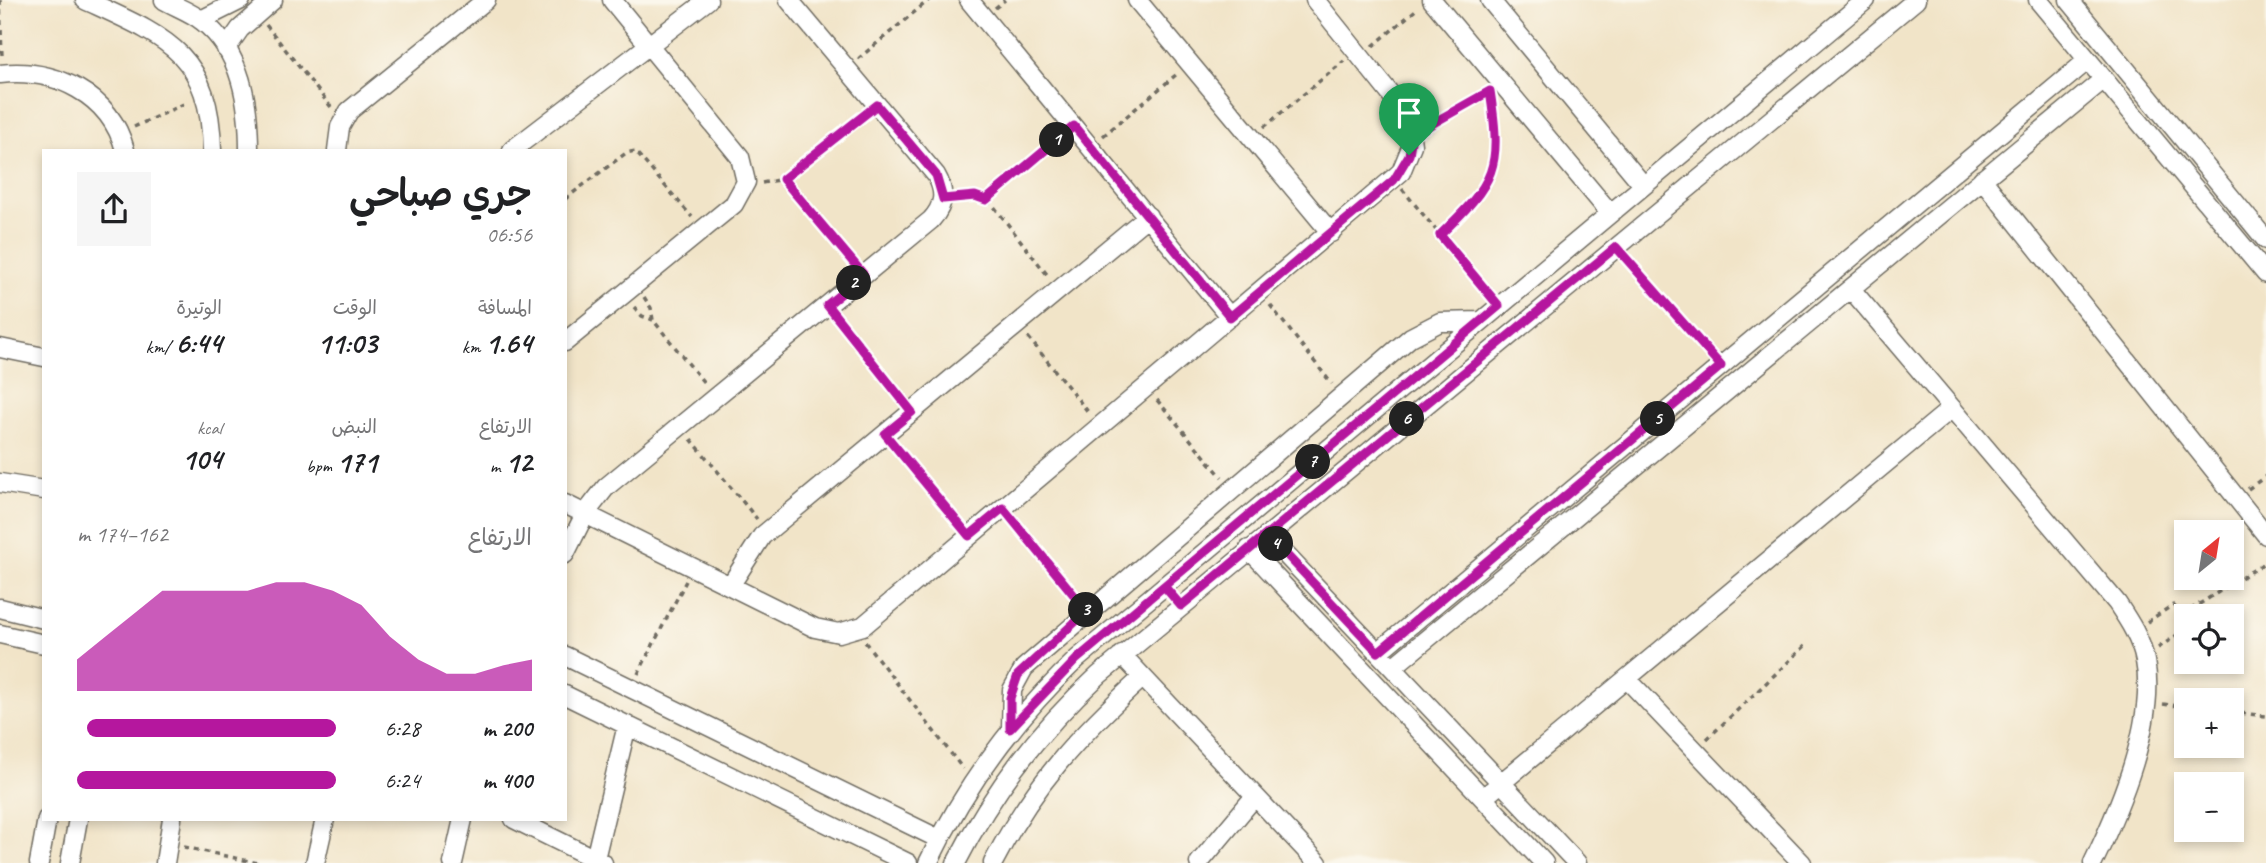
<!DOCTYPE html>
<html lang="ar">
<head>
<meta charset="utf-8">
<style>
	body { margin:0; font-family:Caveat,"Playpen Sans Arabic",sans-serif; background:#f6f6f6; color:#202124; direction:rtl; height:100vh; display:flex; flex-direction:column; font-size:26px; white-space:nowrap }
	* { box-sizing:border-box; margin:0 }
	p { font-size:23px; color:#757577 }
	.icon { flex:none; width:38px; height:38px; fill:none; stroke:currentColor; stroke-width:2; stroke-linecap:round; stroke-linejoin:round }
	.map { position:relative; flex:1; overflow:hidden; direction:ltr }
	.details { position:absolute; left:42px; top:149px; width:525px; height:672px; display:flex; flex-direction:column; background:#fff; border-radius:0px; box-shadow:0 4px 10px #0003; direction:rtl }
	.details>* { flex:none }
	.needle { width:46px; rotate:30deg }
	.fabs { position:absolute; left:2174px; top:520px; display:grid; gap:14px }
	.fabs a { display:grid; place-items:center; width:70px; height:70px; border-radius:0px; background:#fff; box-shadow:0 4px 10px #0003; font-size:35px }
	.pin { position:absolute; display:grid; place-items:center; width:60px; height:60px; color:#fff; margin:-72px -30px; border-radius:50% 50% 50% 0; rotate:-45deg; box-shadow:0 0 7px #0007 }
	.pin .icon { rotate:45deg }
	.km { position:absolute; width:35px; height:35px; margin:-18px; border-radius:50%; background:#222; color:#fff; font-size:19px; line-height:35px; text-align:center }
	.round { display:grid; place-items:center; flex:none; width:74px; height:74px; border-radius:0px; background:#f6f6f6 }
	.summary { display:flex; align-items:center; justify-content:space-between; height:119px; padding:0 35px }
	h1 { font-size:38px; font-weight:600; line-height:52px }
	.figures { display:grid; grid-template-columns:repeat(3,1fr); gap:10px; height:119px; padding:7px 35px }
	.figures div { display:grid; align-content:center }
	.figures b { font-size:30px; font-weight:600 }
	.figures small { font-size:19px; font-weight:400 }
	.figures p { font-size:19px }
	.chart { height:196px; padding:14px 35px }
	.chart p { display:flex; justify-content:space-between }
	.chart svg { width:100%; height:126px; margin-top:7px; fill:#b5179e; opacity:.7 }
	ul { padding:0 35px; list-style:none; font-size:23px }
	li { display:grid; grid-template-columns:112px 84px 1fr; align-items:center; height:52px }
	li i { height:18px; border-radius:9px; background:#b5179e }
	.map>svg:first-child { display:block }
</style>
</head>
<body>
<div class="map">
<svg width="2266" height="863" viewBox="0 0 2266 863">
	<rect width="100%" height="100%" fill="#fbf7ec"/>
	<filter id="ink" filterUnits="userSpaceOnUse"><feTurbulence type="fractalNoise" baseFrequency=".0143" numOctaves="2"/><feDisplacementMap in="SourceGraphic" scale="14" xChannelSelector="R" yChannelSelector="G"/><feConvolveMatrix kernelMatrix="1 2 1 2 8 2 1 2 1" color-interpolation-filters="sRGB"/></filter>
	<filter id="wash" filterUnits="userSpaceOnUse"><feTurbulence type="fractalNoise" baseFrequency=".00686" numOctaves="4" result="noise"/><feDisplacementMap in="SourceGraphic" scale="28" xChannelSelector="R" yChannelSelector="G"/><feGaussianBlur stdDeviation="1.57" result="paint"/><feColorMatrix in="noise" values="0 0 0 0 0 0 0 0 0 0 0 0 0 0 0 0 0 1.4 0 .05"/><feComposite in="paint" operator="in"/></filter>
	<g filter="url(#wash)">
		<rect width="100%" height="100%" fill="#f1e4c8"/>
	</g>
	<g filter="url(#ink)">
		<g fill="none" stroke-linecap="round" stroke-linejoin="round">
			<g stroke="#706c62" stroke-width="21">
				<path id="street" d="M85,0C165,37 210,52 212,150
					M164,0C176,7 191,12 202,21C242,52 249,104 249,150
					M969,0L1230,317
					M1137,0L1331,233
					M1432,0L1610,213
					M1490,0L1643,185
					M2038,0L2266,274
					M2069,0L2266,240
					M201,20L241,0
					M226,49L240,29L273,0
					M0,74C55,68 110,94 125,150
					M337,150L340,127L349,111L486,0
					M512,150L708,0
					M1982,179L2266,535
					M1851,289L2117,603C2129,621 2141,639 2145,661C2157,721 2119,809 2093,863
					M565,342L734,204L746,182L740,157L612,0
					M0,348L44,357
					M0,483L44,490
					M565,504L815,628L839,633L863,626L1401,172L1412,145L1408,116L1315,0
					M1267,535L1577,863
					M1249,549L1544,863
					M565,554L585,514L606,487L931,220C944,206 946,192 936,175L789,0
					M730,586L762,536L1148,216
					M0,608L44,619
					M0,634L44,644
					M1378,652L2088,60
					M1122,655L1318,863
					M565,656L939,839
					M1393,667L2104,79
					M1627,679L1802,863
					M565,695L908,863
					M1011,729L1012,690L1024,668L1411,337L1440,322L1481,321
					M1483,798L1952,408
					M514,819L603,863
					M39,863L47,819
					M70,863L78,819
					M165,863L172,819
					M315,863L325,819
					M453,863L463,819
					M594,863L627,725
					M928,863C965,785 1014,719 1077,659L1866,0
					M956,863C993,790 1039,730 1099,675L1916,0
					M993,863C1033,785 1078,736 1143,677
					M1199,863L1255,796"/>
			</g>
			<path stroke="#706c62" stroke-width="3.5" stroke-dasharray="5 5" stroke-linecap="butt" d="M0,0L2,57
				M995,8L1005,0
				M266,25L331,107
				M1373,46L1418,8
				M858,59L929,0
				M134,127L188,102
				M1264,127L1344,61
				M1425,128L1488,92
				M1103,136L1177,74
				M783,179L854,263
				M762,183L783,179L864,115
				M1402,189L1489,294
				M958,197H981L992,204L1049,277
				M565,199L626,153L635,151L692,217
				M986,200L1062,136
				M1440,235C1493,184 1502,171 1491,97
				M1627,259L1710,353
				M644,297L651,308L653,320L705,384
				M1270,305L1332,384
				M634,307L642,316L653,320
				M837,318L902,399
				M1028,337L1089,413
				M1157,400L1222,477
				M691,439L757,519
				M896,446L959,524
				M2248,489L2266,476
				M1013,521L1079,602
				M2182,615L2266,562
				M2147,622L2173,605L2186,619
				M865,642L963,769
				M2158,648L2186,629
				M638,674L686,581
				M2163,704L2186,707
				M2231,712L2266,716
				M1707,739L1805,646
				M184,847L258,863"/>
			<use href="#street" stroke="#fff" stroke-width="18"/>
		</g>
	</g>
	<g fill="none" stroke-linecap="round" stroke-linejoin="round" filter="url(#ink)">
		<g stroke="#fff" stroke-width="14">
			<path id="route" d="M1409,155L1394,180L1230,317L1074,126L986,200L975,196L943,199L936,175L877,105L783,179L864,275L827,305L912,412L885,434L969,536L1003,508L1087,611L1018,675L1010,698V729L1077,659L1164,586L1181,606L1267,534L1378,652L1721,366L1616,247C1471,367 1326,486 1181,606L1164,586L1499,306L1440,235C1496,181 1502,169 1490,91L1412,135L1409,155"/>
		</g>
		<use href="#route" stroke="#b5179e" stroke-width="9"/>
	</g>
</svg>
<div class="fabs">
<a><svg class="needle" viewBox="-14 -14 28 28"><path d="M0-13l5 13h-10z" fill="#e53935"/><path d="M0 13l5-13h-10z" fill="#757577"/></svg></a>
<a><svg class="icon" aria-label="locate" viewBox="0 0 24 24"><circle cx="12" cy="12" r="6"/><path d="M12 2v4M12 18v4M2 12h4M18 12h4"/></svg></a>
<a>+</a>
<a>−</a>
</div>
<div class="pin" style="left:1409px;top:155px;background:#1e9e55"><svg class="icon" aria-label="arrive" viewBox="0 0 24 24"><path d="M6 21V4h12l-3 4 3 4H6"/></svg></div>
<b class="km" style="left:1057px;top:140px">1</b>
<b class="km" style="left:854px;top:283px">2</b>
<b class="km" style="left:1086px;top:610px">3</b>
<b class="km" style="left:1276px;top:544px">4</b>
<b class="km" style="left:1658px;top:419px">5</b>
<b class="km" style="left:1407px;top:419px">6</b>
<b class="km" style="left:1313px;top:462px">7</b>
<section class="details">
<div class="summary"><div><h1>جري صباحي</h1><p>06:56</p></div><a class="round"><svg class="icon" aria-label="share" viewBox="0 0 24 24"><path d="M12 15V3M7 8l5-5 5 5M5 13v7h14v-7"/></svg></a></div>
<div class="figures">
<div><p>المسافة</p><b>1.64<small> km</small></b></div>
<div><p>الوقت</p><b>11:03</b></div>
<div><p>الوتيرة</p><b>6:44<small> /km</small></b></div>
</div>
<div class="figures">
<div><p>الارتفاع</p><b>12<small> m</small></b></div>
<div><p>النبض</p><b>171<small> bpm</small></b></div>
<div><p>kcal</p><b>104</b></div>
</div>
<div class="chart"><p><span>الارتفاع</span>162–174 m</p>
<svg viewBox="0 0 160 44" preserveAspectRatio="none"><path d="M0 44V33L10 25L20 17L30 9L40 9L50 9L60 9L70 6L80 6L90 9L100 14L110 25L120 33L130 38L140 38L150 35L160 33V44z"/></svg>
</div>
<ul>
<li><b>200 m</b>6:28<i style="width:96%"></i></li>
<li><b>400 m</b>6:24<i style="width:100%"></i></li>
</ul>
</section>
</div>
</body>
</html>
